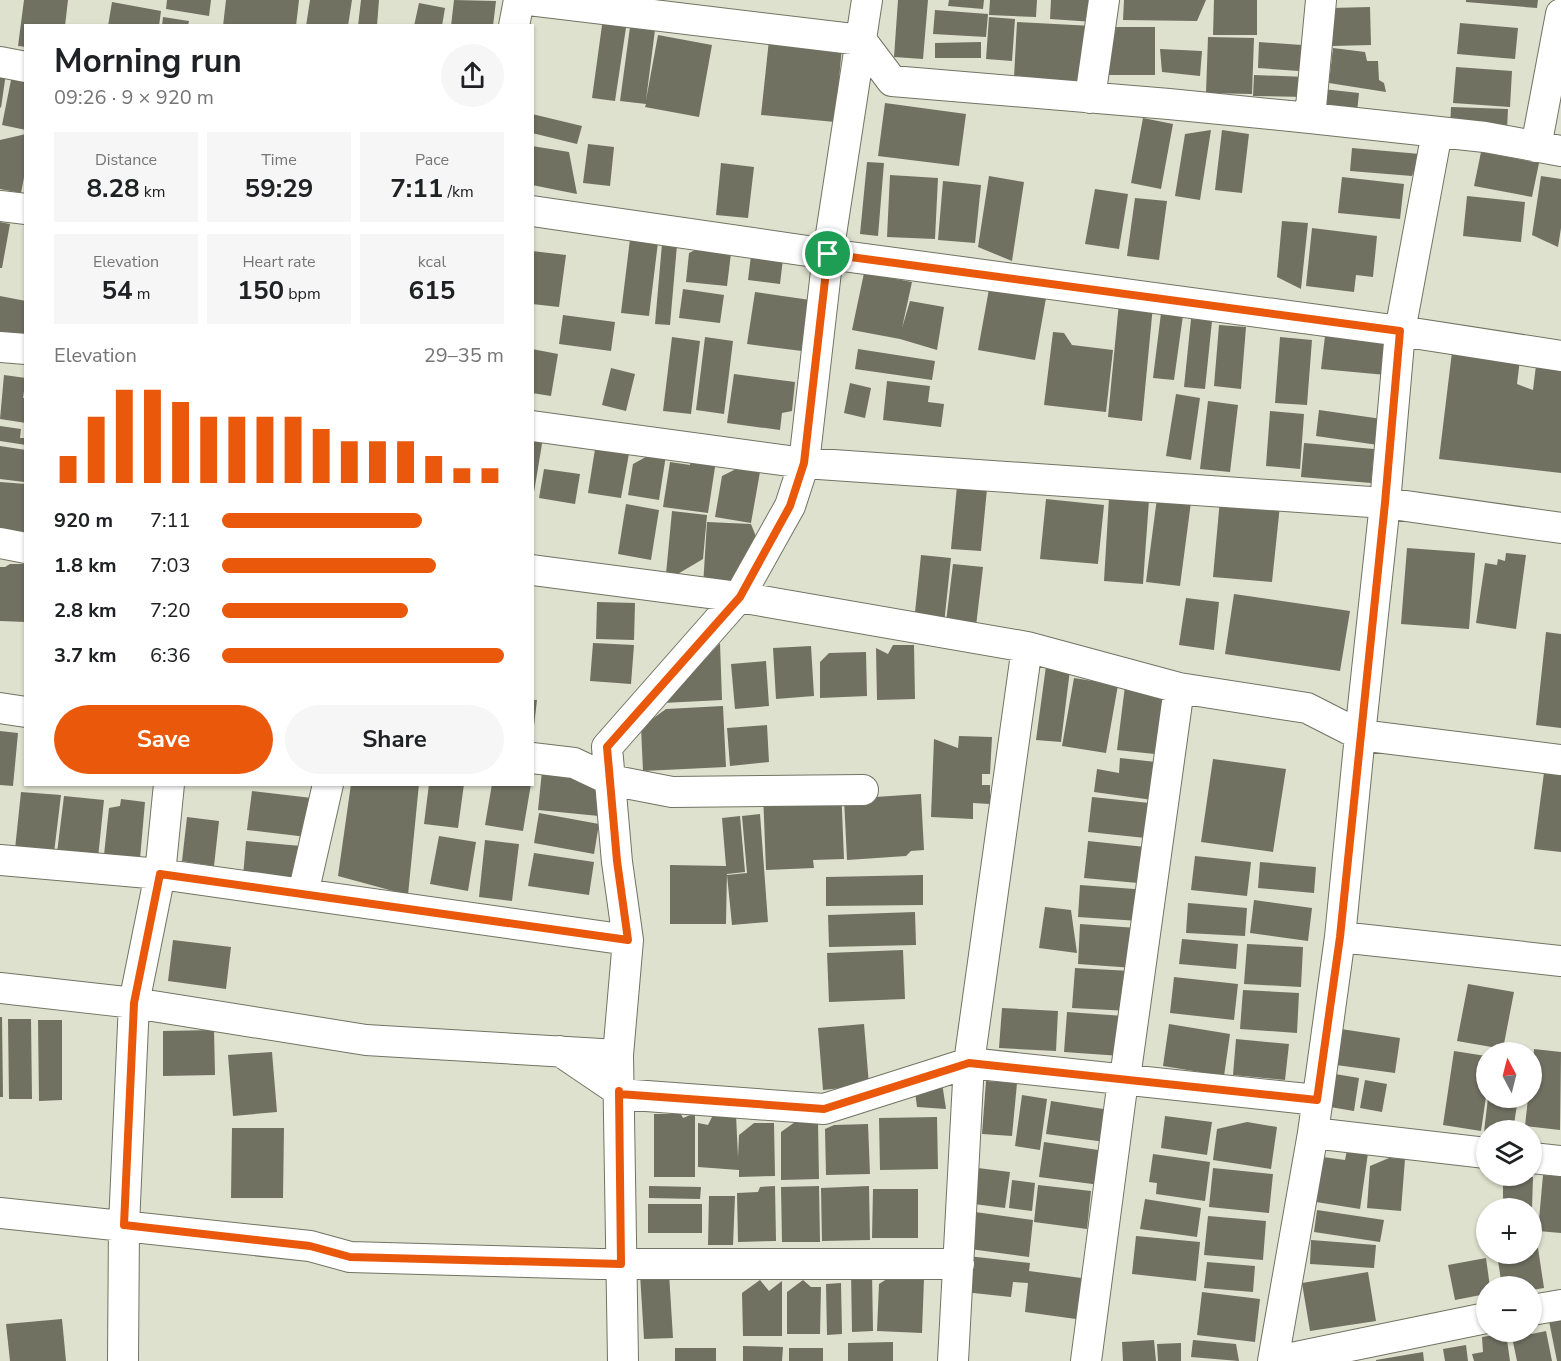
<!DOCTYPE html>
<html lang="en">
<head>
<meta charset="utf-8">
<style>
	body { margin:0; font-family:"Nunito Sans",sans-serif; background:#f6f6f6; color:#202124; height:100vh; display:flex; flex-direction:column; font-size:22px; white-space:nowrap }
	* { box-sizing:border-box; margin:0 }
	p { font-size:20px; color:#757577 }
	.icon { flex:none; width:33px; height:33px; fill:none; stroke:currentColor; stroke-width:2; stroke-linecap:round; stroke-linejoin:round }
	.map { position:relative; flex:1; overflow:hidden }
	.sheet { position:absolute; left:24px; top:24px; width:510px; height:762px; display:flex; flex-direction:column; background:#fff; border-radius:0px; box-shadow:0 2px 4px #0004 }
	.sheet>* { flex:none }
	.needle { width:39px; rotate:353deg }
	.tools { position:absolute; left:1476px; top:1042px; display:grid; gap:12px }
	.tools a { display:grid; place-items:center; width:66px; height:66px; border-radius:50%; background:#fff; box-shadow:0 2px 4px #0004; font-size:30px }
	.pin { position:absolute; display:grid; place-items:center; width:51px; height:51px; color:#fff; margin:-26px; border:3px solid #fff; border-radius:50%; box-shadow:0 2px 6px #0007 }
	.round { display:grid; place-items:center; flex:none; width:63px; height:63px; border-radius:32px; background:#f6f6f6 }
	.summary { display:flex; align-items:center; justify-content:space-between; height:102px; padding:0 30px }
	h1 { font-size:33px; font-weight:700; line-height:45px }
	.figures { display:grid; grid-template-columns:repeat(3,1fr); gap:9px; height:102px; padding:6px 30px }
	.figures div { display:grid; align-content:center; border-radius:0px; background:#f6f6f6; text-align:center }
	.figures b { font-size:26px; font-weight:700 }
	.figures small { font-size:16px; font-weight:400 }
	.figures p { font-size:16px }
	.chart { height:168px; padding:12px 30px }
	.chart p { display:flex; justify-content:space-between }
	.chart svg { width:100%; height:108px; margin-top:6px; stroke:#ea580c; stroke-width:6 }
	.cta { display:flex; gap:12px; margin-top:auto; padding:12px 30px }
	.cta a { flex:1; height:69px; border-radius:36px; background:#ea580c; color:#fff; font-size:24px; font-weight:700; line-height:69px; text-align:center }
	.cta a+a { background:#f6f6f6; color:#202124 }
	ul { padding:0 30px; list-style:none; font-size:20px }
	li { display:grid; grid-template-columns:96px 72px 1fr; align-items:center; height:45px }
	li i { height:15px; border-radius:8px; background:#ea580c }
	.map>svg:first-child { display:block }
</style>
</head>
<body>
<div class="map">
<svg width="1561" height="1361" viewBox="0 0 1561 1361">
	<rect width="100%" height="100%" fill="#dfe1cf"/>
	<path fill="#707161" d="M24,0H68L65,26H26V47L18,46Z
		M167,0H211L209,16L166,9Z
		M226,0H299L296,26H223Z
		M310,0H352L348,26H306Z
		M361,0H379L377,26H358Z
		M454,0L496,1L493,26H451Z
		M898,0H928L923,59L894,57Z
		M949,0H984L983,9L948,6Z
		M990,0H1037L1036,17L989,15Z
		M1051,0H1095L1094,22L1050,19Z
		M1124,0H1206L1197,21L1123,20Z
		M1214,0H1257V35H1213Z
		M1466,0H1538L1537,8L1466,2Z
		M112,2L161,11L159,26H108Z
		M419,3L445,8L442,26H414Z
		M1370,7L1371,45L1332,46L1331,8Z
		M935,10L988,14L986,37L933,34Z
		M163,17L189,21L188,26H162Z
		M989,17L1015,19L1012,61L986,59Z
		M603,18L627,21L615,101L592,98Z
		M1017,22L1093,26L1081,81L1014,77Z
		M1460,23L1518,28L1515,59L1457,54Z
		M630,27L655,30L646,100L658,35L712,45L699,117L645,107L646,104L620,101Z
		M1109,27H1155V75H1109Z
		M1208,37L1254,38L1252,94L1206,93Z
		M769,40L842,47L835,122L761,115Z
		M981,42V58H935V43Z
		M1259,42L1302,45L1299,71L1258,68Z
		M1333,48L1365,52L1367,61H1378L1379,80L1384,83L1386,92L1329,83Z
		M1160,49L1202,51L1200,76L1162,72Z
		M1456,67L1512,71L1510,107L1453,103Z
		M0,72L6,73L1,108L0,107Z
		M12,75L26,77V130L2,125Z
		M1254,75L1306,77L1305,97L1253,96Z
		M1323,89L1359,93L1357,112L1320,108Z
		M885,103L966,114L959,166L878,156Z
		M1451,107L1508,109L1507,130L1450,128Z
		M532,114L582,126L577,144L532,133Z
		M1143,118L1173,124L1161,189L1131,183Z
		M1211,130L1200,200L1175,196L1185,134Z
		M1222,130L1249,134L1242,193L1215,190Z
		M26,134V167L21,193L0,189V140Z
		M588,144L614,147L610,186L583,183Z
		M532,146L569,152L577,194L532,185Z
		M1352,148L1420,154L1412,176L1350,171Z
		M1481,152L1539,163L1532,197L1474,186Z
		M867,162L884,163L878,236L860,234Z
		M721,163L754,167L748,218L716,215Z
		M890,175L938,178L935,239L887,237Z
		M989,176L1024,182L1012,261L978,247Z
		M1541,176L1561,179V228L1558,247L1532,235Z
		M1342,177L1404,184L1400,219L1338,213Z
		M943,181L981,185L975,243L938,240Z
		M1095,189L1128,194L1119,249L1085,244Z
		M1467,196L1525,202L1521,242L1463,236Z
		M1135,198L1167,201L1159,260L1127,256Z
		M1282,221L1308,223L1301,289L1277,277Z
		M0,222L10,224L2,268H0Z
		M1312,228L1377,236L1373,277L1356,275L1354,292L1306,286Z
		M631,231L659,234L649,316L621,313Z
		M753,239L785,242L780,284L748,280Z
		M710,243L732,245L727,286L686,282L689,253Z
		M662,244L677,245L670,325L655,324Z
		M532,251L566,255L559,307L532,304Z
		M864,273L912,282L902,328L910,301L944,307L937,350L900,339L852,330Z
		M683,289L724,295L720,323L679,318Z
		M989,289L1046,298L1035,360L978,350Z
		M755,292L810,300L802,351L747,344Z
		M1120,292L1154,295L1142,421L1108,417Z
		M0,296L26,301V343L0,339Z
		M1162,305L1184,308L1174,380L1153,378Z
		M563,315L615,322L611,351L559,344Z
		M1191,319L1212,321L1205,389L1184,387Z
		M1219,325L1246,327L1241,389L1214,386Z
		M1455,327L1523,335L1517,384L1533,390L1539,341L1561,344V473L1439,459Z
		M1053,332L1064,333L1072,345L1113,350L1106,412L1044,405Z
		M1325,336L1389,343L1386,375L1321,369Z
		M672,337L700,341L691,414L663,411Z
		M705,337L733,341L724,414L696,410Z
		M1280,337L1312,340L1307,405L1275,403Z
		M532,349L558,354L551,396L532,393Z
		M858,349L935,361L932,380L855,369Z
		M611,368L635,374L626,411L602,405Z
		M734,374L795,382L792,411L782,413L780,430L727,423Z
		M4,375L26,378L23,398H26V423L0,419Z
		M887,381L930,386L928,402L944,404L941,427L883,420Z
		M850,383L871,388L865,418L844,413Z
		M1176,394L1200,398L1191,460L1166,456Z
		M1208,401L1238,405L1230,472L1200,469Z
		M1319,410L1382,419L1378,445L1316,436Z
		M1270,411L1304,414L1300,469L1266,466Z
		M0,426L21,429L20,438H26V445L0,441Z
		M532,437L543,438L534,492H532Z
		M596,443L630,448L621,498L588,493Z
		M1304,443L1374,449L1371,483L1301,477Z
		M0,446L26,450L24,482L0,479Z
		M692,450L717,454L708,513L663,507L670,462L690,465Z
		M653,453L666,455L659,500L628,495L633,464Z
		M738,468L760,472L751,523L715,517L722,476Z
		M544,469L580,474L575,504L539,498Z
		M0,482L26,484V534L0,538Z
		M957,486L987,489L981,551L951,549Z
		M1109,498L1149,500L1143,584L1104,581Z
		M1157,498L1191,502L1180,586L1146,582Z
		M1046,499L1104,505L1098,564L1040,559Z
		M1220,499L1280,505L1272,582L1213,577Z
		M626,504L659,510L651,560L618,554Z
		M672,511L707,515L703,559L676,575L666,574Z
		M707,522L751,524L757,539L764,538L726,588L703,586Z
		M1407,548L1475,553L1469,629L1401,624Z
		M1506,553L1526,555L1516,629L1476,623L1485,563L1497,565L1498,559L1505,561Z
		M921,555L951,558L944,624L914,622Z
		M10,564H26V622L0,621V567H5Z
		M953,564L983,567L976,626L946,622Z
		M1234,594L1350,611L1340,671L1225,654Z
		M1186,598L1219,602L1214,650L1179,645Z
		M597,602L635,603L634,640L596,639Z
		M1546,632L1561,634V728L1536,725Z
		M593,643L634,645L631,684L590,681Z
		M720,643L722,700L663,703Z
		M893,645H914L915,699L877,700L876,648L888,654Z
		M811,646L814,696L776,699L773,648Z
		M866,652L867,696L820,698V662L829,653Z
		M766,661L769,706L735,709L731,664Z
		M1046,666L1070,670L1061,742L1036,740Z
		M1074,678L1118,685L1106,753L1062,746Z
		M1125,686L1172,691L1164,755L1117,750Z
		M532,700H537L534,726H532Z
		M723,706L726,767L643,771L641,727L666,709Z
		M767,725L769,762L730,766L727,728Z
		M0,731L18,733L13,786L0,785Z
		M959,736L992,737L990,774H982V785H990V804L973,803V819L931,817L934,739L958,748Z
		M1120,758L1165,763L1160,801L1094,792L1097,769L1119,773Z
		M1213,759L1286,769L1273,852L1201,842Z
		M1545,765L1561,767V852L1534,849Z
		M542,771L603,778L599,816L538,810Z
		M351,784H419L408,895L338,876Z
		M429,784H464L458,828L424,824Z
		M492,784H531L523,831L485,825Z
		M841,786L844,859L813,860L814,868L766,870L763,793Z
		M252,791L312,798L307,837L247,830Z
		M21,792L61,795L54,853L15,849Z
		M921,794L924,850L911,851L906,856L847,860L844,799Z
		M64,796L104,800L98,858L57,853Z
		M1092,797L1159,804L1155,839L1088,832Z
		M121,799L145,802L140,859L104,855L109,808L120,806Z
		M539,813L599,824L594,854L534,843Z
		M760,814L768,922L732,925L727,875L747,873L742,816Z
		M740,816L745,872L727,874V870L726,924H670V865L726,866L722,818Z
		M187,817L219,821L214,866L182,861Z
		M439,836L476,842L468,891L430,884Z
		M485,840L519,844L512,901L479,897Z
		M246,841L312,847L308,884L243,877Z
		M1088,841L1155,848L1138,883L1084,878Z
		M534,853L594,862L589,895L528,886Z
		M1195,856L1251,862L1247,896L1191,890Z
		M1260,862L1316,867L1314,893L1258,888Z
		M923,875V905L826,906V877Z
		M1080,885L1148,890L1139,921L1078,917Z
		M1254,900L1312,908L1308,941L1250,933Z
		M1188,903L1247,908L1245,936L1186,933Z
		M1045,907L1071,910L1077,953L1039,948Z
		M915,912L916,945L829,947L828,915Z
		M1080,924L1137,928L1134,968L1078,964Z
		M1182,939L1238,944L1236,969L1179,964Z
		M173,940L231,947L226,989L168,981Z
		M1247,944L1303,947L1301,987L1244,984Z
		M903,950L905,999L829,1002L827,953Z
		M1075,968L1131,971L1129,1011L1072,1008Z
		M1174,977L1238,984L1234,1020L1170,1013Z
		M1468,984L1514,992L1503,1049L1457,1041Z
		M1243,990L1299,993L1297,1033L1240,1029Z
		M1002,1008L1058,1011L1056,1051L999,1048Z
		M1067,1012L1124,1016L1121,1056L1064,1052Z
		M0,1017H2L3,1097H0Z
		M8,1019H31L32,1099H9Z
		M38,1020H62V1100L39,1101Z
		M864,1024L869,1085L823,1090L818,1028Z
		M1169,1024L1230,1034L1224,1076L1163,1066Z
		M1341,1029L1400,1038L1395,1073L1336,1065Z
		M214,1030L215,1075L163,1076V1031Z
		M1236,1039L1289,1044L1285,1080L1233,1075Z
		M1534,1049L1561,1052L1560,1130L1525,1126L1528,1098H1532Z
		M1454,1051L1486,1056V1097L1481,1131L1443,1125Z
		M272,1052L277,1112L233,1116L228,1055Z
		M1335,1074L1359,1078L1354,1111L1330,1107Z
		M913,1076H941L946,1109L917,1107Z
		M1365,1080L1387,1084L1382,1112L1360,1108Z
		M986,1081L1017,1083L1012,1136L982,1134Z
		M1022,1095L1047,1099L1040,1150L1015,1146Z
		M1488,1098H1518L1513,1131H1486V1140H1483Z
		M1051,1101L1110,1110L1105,1142L1046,1134Z
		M695,1113V1177H654V1114H681L683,1118Z
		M736,1115L738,1157L739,1135L754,1123H774L775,1176L739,1177V1170L698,1167V1123L708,1125L712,1117Z
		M1165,1116L1212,1122L1207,1155L1161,1148Z
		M937,1117L938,1169L880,1170L879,1118Z
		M818,1121L819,1179L781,1180V1132L795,1122Z
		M1247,1122L1277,1127L1271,1169L1213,1160L1217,1129Z
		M868,1124L870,1174L826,1175L825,1129L834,1125Z
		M232,1128H284L283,1198H231Z
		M1044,1142L1105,1151L1100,1185L1039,1177Z
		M1347,1150L1368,1153L1360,1209L1316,1202L1323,1157L1345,1160Z
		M1153,1154L1210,1162L1205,1201L1156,1194L1157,1183L1149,1182Z
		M1389,1158L1405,1159L1401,1211L1367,1208L1370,1166Z
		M978,1168L1010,1172L1005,1208L974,1204Z
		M1213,1168L1273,1174L1269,1213L1209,1207Z
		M1543,1175L1561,1176V1233L1538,1231Z
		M1503,1177H1533L1532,1209H1503Z
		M1012,1180L1035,1183L1032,1211L1009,1208Z
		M1038,1185L1091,1191L1087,1229L1034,1222Z
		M649,1186L701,1187L700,1199L649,1198Z
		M775,1186L776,1241L738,1242L737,1193L758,1192L760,1187Z
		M819,1186L820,1242H782L781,1187Z
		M869,1186L870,1240L822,1241L821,1188Z
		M873,1189H918V1238H872Z
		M709,1196H735L733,1245H708Z
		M1145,1199L1201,1208L1197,1237L1140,1229Z
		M648,1204H702V1233H648Z
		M1317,1210L1384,1220L1380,1242L1314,1232Z
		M975,1212L1033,1220L1029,1257L970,1249Z
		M1208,1216L1266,1221L1263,1260L1204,1255Z
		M1136,1236L1200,1242L1196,1281L1132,1274Z
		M1311,1240L1376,1245L1374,1268L1310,1264Z
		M1538,1248L1544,1288L1532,1290V1287H1502L1497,1254H1532V1249Z
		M968,1256L1030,1263L1029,1271L1089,1279L1086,1303H1078L1076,1319L1025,1312L1028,1283L1013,1282L1011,1297L964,1292Z
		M1486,1258L1490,1287H1486V1294L1455,1300L1448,1265Z
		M1207,1262L1255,1266L1253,1292L1204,1288Z
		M851,1271H872L873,1331L852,1332Z
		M1368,1272L1376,1321L1310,1331L1302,1283Z
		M669,1273L673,1338L644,1339L640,1274Z
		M893,1275L924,1279L922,1333L877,1331L879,1284Z
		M760,1280L769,1291L782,1281V1336H743L742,1293Z
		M803,1280L811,1287H821L820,1334H787V1292Z
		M841,1283L842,1334L827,1335L826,1284Z
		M1202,1292L1260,1299L1255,1342L1197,1335Z
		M1561,1318V1361H1557L1549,1321Z
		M62,1319L66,1361H10L6,1324Z
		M1546,1331L1552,1361H1517L1513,1342L1522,1336Z
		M1506,1333L1510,1361H1474L1472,1354L1483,1352L1482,1337Z
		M1154,1340L1156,1361H1123L1122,1342Z
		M1193,1340L1236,1344L1239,1361L1191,1357Z
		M893,1342V1361H848V1343Z
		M1181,1343V1361H1158L1157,1344Z
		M1466,1345L1468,1361H1445L1443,1349Z
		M743,1346L783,1347L782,1361H743Z
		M675,1348H716V1361H675Z
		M789,1348H823V1361H789Z
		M1423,1352L1424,1361H1376V1360Z"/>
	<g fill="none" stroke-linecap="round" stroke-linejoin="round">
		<g stroke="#727363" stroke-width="32">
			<path id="minor" d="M529,0L861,40L892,81L1169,104L1310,118L1485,137L1561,151
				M867,0L828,254L804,463L790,506L739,597L1027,647L1179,688L1307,708L1360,735L1561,760
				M514,26L519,0
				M0,62L26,67
				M1090,98L1104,0
				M1310,118L1321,0
				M1437,132L1400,331L1385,503L1561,528
				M1536,147L1561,14
				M0,206L26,209
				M532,211L828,254L1400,331L1561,356
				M0,347L26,349
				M532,426L804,463L1385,503L1360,735L1340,937L1561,961
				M0,543L26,548
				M1027,647L969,1063L1317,1100
				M0,708L26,712
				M532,758L574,763L610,780L672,792L863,790
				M0,860L160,874L169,784
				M303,894L328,784
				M1340,937L1313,1133L1486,1153
				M0,988L134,1003L366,1040L618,1055
				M560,1051L619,1091V1094L824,1109L969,1063L953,1361
				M1532,1158L1561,1161
				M0,1213L310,1246L350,1257L599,1264H959
				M1532,1310L1561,1305
				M123,1361L124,1225L134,1003L160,874L628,940L617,862L607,747L739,597L532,570
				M623,1361L618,1055L628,940
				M1086,1361L1123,1080L1125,1078L1179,688
				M1273,1361L1313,1133
				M1277,1361L1486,1318"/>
		</g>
		<use href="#minor" stroke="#fff" stroke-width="30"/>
	</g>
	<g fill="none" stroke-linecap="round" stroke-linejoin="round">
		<g stroke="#fff" stroke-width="12">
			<path id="route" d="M828,254L1400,331L1385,503L1340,937L1317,1100L969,1063L824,1109L619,1094V1091L621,1264L350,1257L310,1246L124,1225L134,1003L160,874L628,940L617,861L607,747L740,597L790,506L804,463Z"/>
		</g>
		<use href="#route" stroke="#ea580c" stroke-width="8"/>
	</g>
</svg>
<div class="tools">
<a><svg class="needle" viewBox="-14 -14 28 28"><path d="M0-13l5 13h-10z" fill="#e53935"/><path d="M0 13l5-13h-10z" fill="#757577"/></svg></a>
<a><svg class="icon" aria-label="layers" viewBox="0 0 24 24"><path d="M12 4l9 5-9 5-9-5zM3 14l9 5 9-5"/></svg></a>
<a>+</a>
<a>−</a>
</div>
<div class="pin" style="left:828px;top:254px;background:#1e9e55"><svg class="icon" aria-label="arrive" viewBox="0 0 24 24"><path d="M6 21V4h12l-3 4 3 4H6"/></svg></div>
<section class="sheet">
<div class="summary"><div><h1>Morning run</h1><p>09:26 · 9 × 920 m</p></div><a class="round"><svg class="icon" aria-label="share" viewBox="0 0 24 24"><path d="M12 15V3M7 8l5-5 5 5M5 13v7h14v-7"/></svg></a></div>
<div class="figures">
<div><p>Distance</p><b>8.28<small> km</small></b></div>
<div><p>Time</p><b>59:29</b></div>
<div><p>Pace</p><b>7:11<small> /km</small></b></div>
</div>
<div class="figures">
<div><p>Elevation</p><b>54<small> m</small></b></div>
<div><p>Heart rate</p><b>150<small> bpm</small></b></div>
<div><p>kcal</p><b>615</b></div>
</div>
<div class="chart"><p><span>Elevation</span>29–35 m</p>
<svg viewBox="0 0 160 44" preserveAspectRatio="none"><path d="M5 44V33M15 44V17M25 44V6M35 44V6M45 44V11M55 44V17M65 44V17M75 44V17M85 44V17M95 44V22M105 44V27M115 44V27M125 44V27M135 44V33M145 44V38M155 44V38"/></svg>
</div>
<ul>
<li><b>920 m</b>7:11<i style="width:71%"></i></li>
<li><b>1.8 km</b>7:03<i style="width:76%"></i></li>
<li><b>2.8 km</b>7:20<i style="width:66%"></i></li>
<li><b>3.7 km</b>6:36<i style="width:100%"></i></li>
</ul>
<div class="cta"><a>Save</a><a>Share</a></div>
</section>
</div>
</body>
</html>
